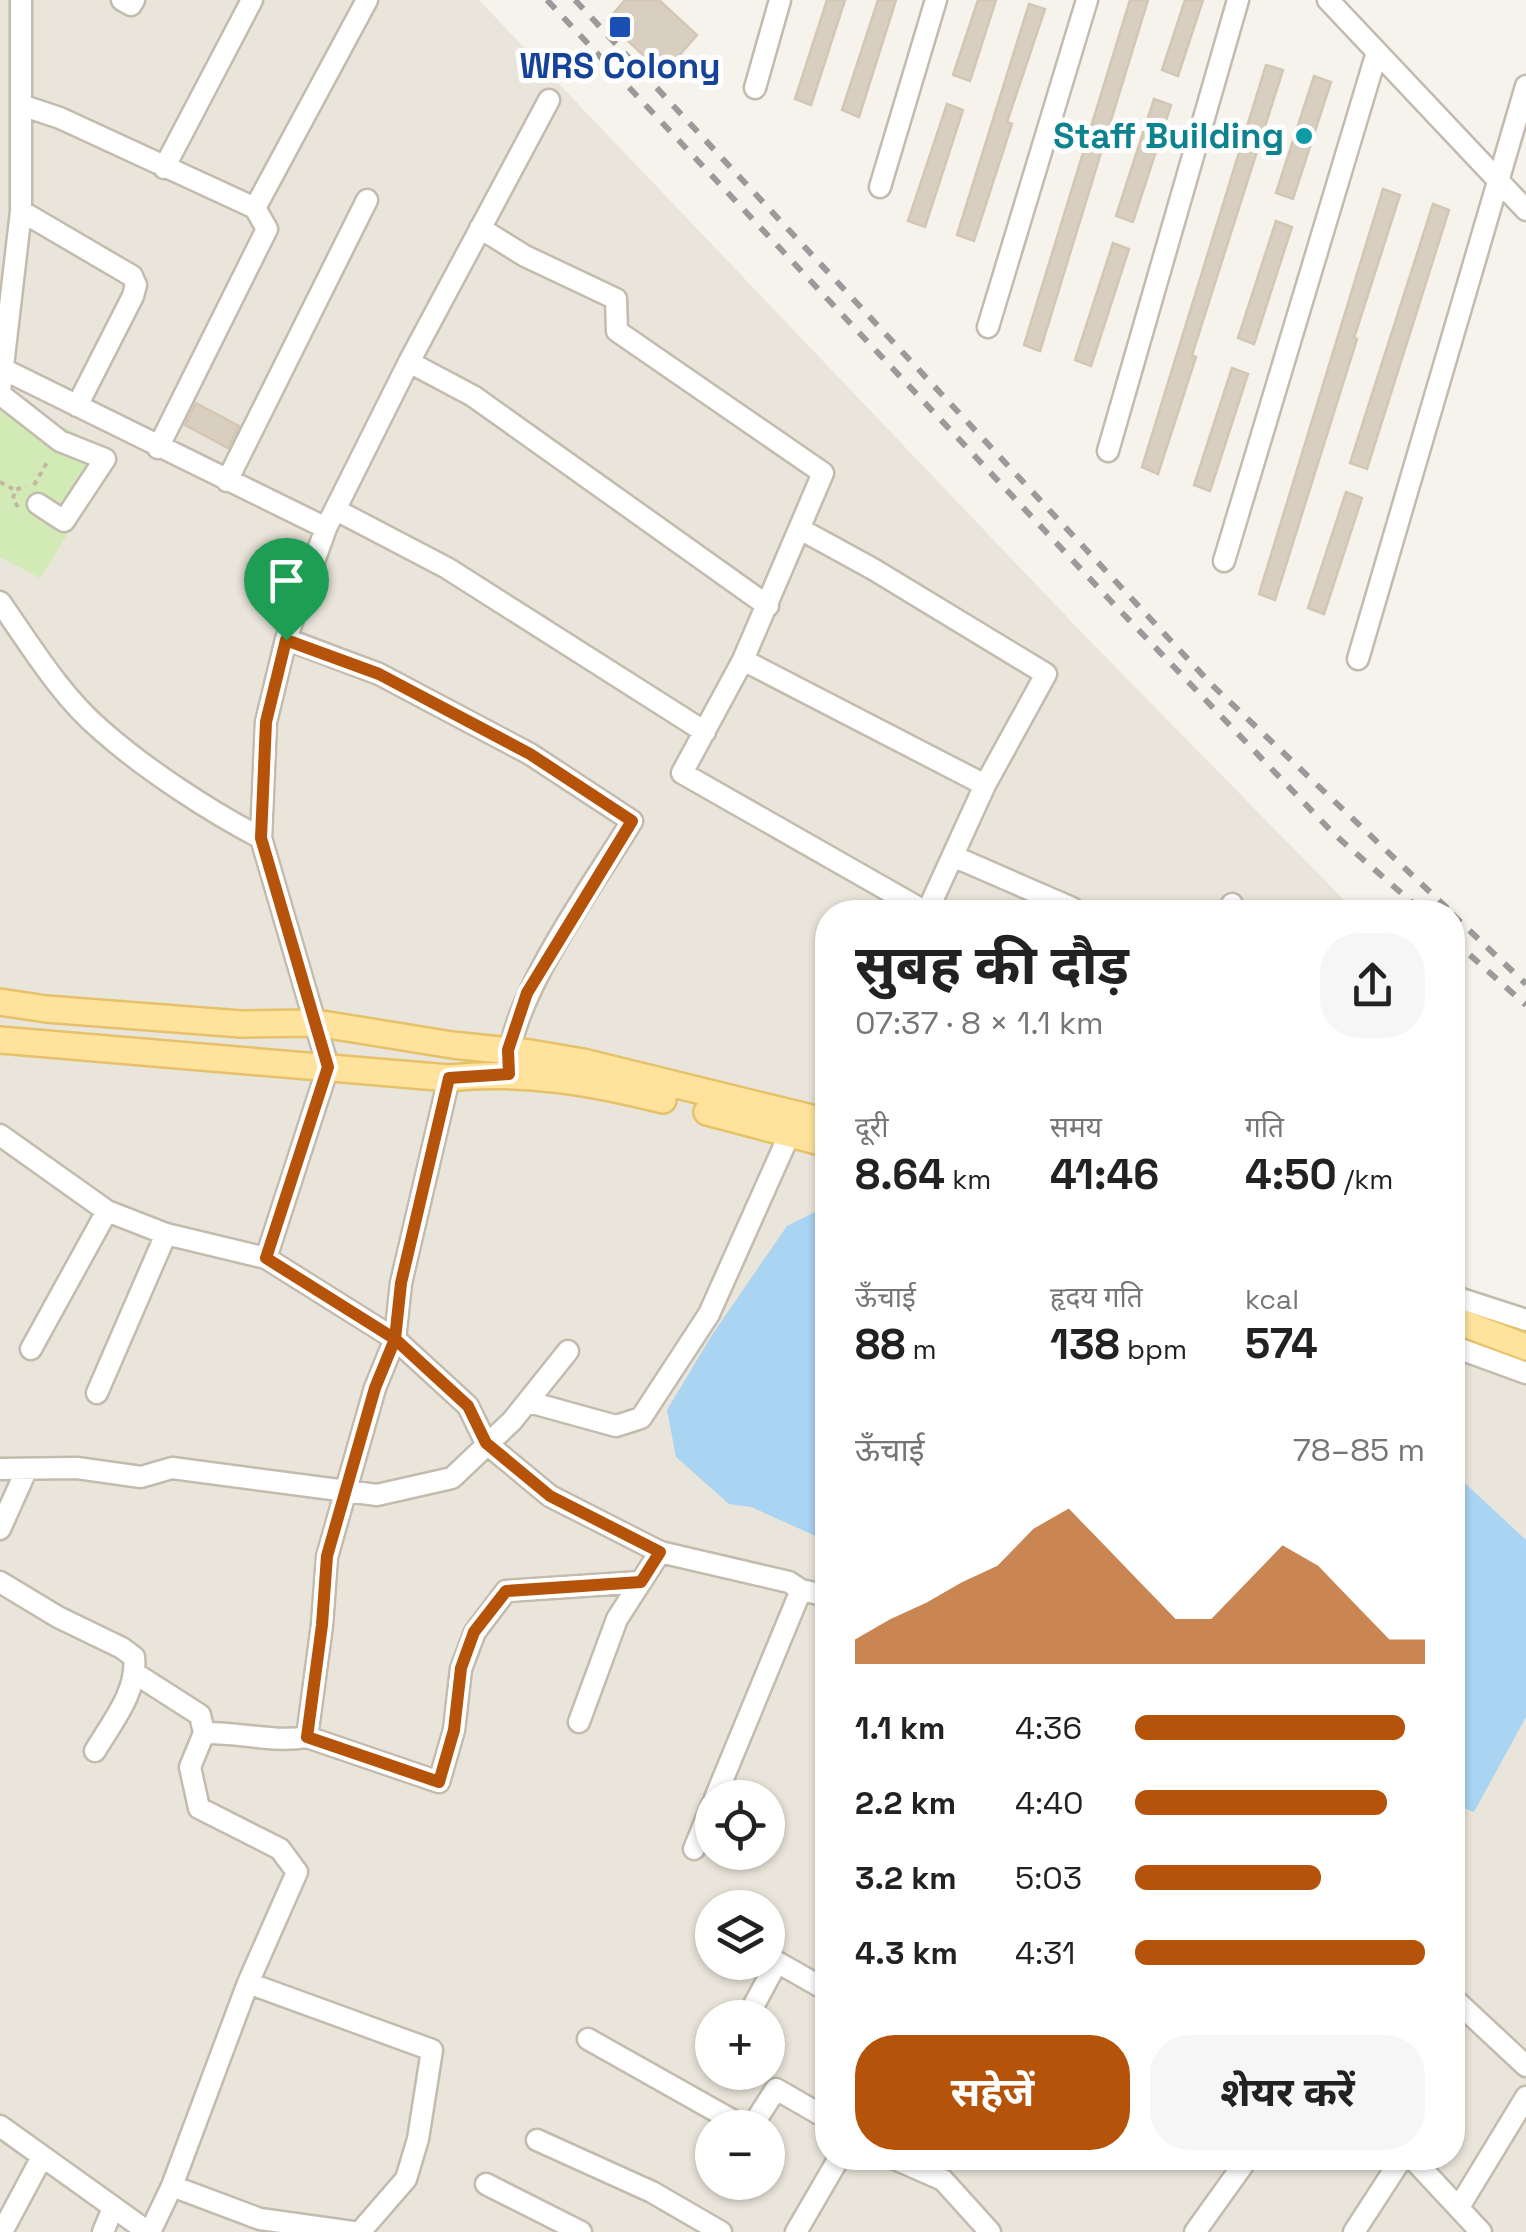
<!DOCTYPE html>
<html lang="hi">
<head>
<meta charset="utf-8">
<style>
	body { margin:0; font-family:"Space Grotesk","Noto Sans Devanagari",sans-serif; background:#f6f6f6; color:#222; height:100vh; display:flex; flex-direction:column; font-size:38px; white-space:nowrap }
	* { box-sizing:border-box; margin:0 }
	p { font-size:32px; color:#767676 }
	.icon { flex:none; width:55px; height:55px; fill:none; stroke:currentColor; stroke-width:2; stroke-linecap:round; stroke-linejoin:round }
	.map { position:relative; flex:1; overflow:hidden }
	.panel { position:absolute; left:815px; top:900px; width:650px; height:1270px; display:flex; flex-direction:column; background:#fff; border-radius:40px; box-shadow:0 2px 8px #0004 }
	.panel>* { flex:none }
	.fabs { position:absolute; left:695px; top:1780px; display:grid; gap:20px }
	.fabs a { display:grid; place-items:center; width:90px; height:90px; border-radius:50%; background:#fff; box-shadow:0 2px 8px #0004; font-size:50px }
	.pin { position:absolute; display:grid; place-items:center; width:85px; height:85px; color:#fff; margin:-102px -42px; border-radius:50% 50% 50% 0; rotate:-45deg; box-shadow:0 0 10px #0007 }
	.pin .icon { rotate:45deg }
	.round { display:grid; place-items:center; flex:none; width:105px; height:105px; border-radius:40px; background:#f6f6f6 }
	.head { display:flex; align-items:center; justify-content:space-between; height:170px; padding:0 40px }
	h1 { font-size:55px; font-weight:700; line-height:75px }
	.stats { display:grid; grid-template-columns:repeat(3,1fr); gap:15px; height:170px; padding:10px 40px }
	.stats div { display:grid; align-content:center }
	.stats b { font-size:42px; font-weight:700 }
	.stats small { font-size:28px; font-weight:400 }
	.stats p { font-size:28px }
	.chart { height:280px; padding:20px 40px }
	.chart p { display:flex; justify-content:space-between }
	.chart svg { width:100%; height:180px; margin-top:10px; fill:#b45309; opacity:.7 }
	.button { display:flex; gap:20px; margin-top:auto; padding:20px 40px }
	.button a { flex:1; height:115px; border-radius:40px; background:#b45309; color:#fff; font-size:40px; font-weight:700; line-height:115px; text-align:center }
	.button a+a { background:#f6f6f6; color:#222 }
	ul { padding:0 40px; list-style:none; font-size:32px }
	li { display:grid; grid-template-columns:160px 120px 1fr; align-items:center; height:75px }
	li i { height:25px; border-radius:12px; background:#b45309 }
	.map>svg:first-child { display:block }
</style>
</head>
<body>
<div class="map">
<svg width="1526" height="2232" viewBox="0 0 1526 2232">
	<rect width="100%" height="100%" fill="#f6f3ec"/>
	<path fill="#eae5da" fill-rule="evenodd" d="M0,0H479L1086,637L1356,912H828V2158H1452L1453,1283L1526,1307V2232H0ZM712,1798H768V1852H712ZM712,1908H768V1962H712ZM712,2018H768V2072H712ZM712,2128H768V2182H712Z"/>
	<path fill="#d2eab5" d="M0,411L67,428L115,458L40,578L0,557Z"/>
	<path fill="#a9d4f2" d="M823,1208L828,1209L827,1541L751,1507L729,1504L676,1457L667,1410L712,1335L787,1226Z
		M1453,1472L1526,1540V1717L1474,1812L1453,1804Z"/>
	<path fill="#d8cfc1" stroke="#d3c7b4" stroke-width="2.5" d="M625,0H659L697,35L663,74L607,21Z
		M827,0H845L811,105L795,99Z
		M878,0H896L859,117L842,110Z
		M978,0H996L970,81L953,75Z
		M1130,0H1148L1040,351L1024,345Z
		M1185,0H1203L1178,76L1162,70Z
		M1029,4L1045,9L1007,122L1012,124L974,241L957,235Z
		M1266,65L1283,70L1192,355L1196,357L1158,474L1142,467Z
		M1314,76L1331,82L1293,199L1276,193Z
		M1154,99L1171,105L1133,222L1116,216Z
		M947,104L963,110L925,227L908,221Z
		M1383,189L1400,195L1354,338L1357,339L1275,600L1259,594Z
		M1433,204L1449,210L1367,469L1350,463Z
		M1276,221L1292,227L1254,344L1238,338Z
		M1113,243L1129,249L1091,366L1075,360Z
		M1232,368L1248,374L1210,491L1194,485Z
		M196,403L239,426L228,448L185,425Z
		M1346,492L1362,498L1324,614L1308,608Z"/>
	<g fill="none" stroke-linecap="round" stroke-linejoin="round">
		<g stroke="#c2bbae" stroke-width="25">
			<path id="minor" d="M122,0L131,5L134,0
				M1328,0L1526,210
				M755,88L780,0
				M21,105L60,118L255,208L267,229L158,448
				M164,168L252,0
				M880,187L936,0
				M255,208L367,0
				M21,211L132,276L136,285L133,296L77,406
				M480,228L525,256L616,299L617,331L823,473L743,660L682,773L926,912
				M988,327L1087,0
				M409,362L473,396L768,606
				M3,369L326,528
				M0,392L21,211V0
				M0,394L60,441L105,459L64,521L38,504
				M1108,451L1238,0
				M227,481L367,200
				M336,510L447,568L705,732
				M800,529L873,569L1046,674L985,785L927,912
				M1224,561L1377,52
				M0,602C31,646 60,695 101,730C145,769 209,811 261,838
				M286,639L379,674L530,754L632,821C597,879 508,1001 509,1065
				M1358,659L1526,86
				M743,660L985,785
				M955,857L1072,908
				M1228,912L1232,904
				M0,1135L107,1211L166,1234L266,1258L395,1339L468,1406L486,1443L550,1496L660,1552L617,1619L579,1722
				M266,1258L328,1067L261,838L266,722L286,639L326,528L409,362L549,100
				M1452,1296L1526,1320
				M1452,1346L1526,1373
				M31,1349L107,1211
				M97,1393L166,1234
				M529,1402L616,1426L641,1418L709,1314L790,1133
				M0,1469L77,1468L141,1477L172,1468L377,1495L452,1478L512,1421L568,1351
				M0,1529L26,1471
				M660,1552L789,1582L801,1590L828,1596
				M0,1582L58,1617L122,1648L134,1657C138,1691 112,1722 95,1751
				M136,1674L200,1715L204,1733L190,1767L199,1808L280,1849L297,1872L248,1983L172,2186
				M204,1733C239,1732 273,1743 307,1737L439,1782L454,1730L461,1669L475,1632L506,1591L641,1582
				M307,1737L322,1625L327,1557L375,1388L395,1339L401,1283L449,1078
				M715,1798L801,1590
				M694,1849L712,1805
				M248,1983L432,2050L418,2139L406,2179L360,2232
				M1452,1997L1526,2066
				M747,2018L777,1962L828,1991
				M588,2039L746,2128
				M0,2126L148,2232
				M751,2128L776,2089L828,2119
				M537,2140L652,2192L721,2232
				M893,2158L943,2180L990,2232
				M1412,2158L1481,2232
				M486,2184L581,2232
				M1459,2207L1526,2097
				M2,2232L42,2157
				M103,2232L113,2208
				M150,2232L172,2186L260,2219L353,2232
				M796,2232L839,2158
				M1195,2232L1248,2158
				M1354,2232L1402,2158"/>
		</g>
		<g stroke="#e6c16a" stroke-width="30">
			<path id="major" d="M0,1002L46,1009L241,1024L316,1023L452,1045L530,1053L583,1062L828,1122
				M0,1040L449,1078C522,1070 592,1082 663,1100
				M707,1112L828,1144
				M1452,1319L1526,1347"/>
		</g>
		<path stroke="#c4b79f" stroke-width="4" stroke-dasharray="5 5" stroke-linecap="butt" d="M0,482L13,489
			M34,485L49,459
			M18,507L13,499L15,490L26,486"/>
		<use href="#minor" stroke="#fff" stroke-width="20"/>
		<use href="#major" stroke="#ffe39c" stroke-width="25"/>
		<path stroke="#9a9a9a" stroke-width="6" stroke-dasharray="12 12" stroke-linecap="butt" d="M547,0L1108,598L1334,834L1423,912
			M575,0L1212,685L1451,912
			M1452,914L1526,984
			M1452,939L1526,1005"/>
	</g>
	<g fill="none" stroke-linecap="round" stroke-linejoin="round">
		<g stroke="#fff" stroke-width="20">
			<path id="route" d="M286,640L266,722L261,838L328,1067L266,1258L395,1339L375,1388L327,1556L322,1625L307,1737L439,1782L454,1730L461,1668L474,1632L506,1591L641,1582L660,1552L550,1496L486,1443L468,1406L395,1339L401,1283L449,1078L509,1074L508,1050L527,993L632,821L530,754L379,674L286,640"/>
		</g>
		<use href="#route" stroke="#b45309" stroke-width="12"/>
	</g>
	<rect fill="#1a4fb4" stroke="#fff" stroke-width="4" x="608" y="15" width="24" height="24" rx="5"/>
	<circle fill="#0f9aa8" stroke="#fff" stroke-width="4" cx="1304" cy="136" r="10"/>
	<g text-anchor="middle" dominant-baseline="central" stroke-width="10" stroke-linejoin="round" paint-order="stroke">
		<g font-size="35" font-weight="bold" fill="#164399" stroke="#fff">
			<text x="620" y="66">WRS Colony</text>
		</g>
		<g font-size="35" font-weight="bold" fill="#0d838f" stroke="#fff" text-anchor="end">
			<text x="1284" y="136">Staff Building</text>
		</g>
	</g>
</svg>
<div class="fabs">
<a><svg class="icon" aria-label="locate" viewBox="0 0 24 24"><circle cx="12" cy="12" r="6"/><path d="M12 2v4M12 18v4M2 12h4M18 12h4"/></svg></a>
<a><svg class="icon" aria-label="layers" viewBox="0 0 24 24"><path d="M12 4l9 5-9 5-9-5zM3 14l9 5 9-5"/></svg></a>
<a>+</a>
<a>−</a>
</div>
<div class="pin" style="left:286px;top:640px;background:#1e9e55"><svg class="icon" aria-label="arrive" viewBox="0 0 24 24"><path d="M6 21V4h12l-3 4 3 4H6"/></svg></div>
<section class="panel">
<div class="head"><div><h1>सुबह की दौड़</h1><p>07:37 · 8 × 1.1 km</p></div><a class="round"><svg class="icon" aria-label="share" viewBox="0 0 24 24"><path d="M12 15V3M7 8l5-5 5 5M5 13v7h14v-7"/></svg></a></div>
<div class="stats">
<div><p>दूरी</p><b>8.64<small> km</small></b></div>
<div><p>समय</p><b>41:46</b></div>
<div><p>गति</p><b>4:50<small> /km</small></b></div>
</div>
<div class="stats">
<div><p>ऊँचाई</p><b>88<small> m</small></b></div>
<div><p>हृदय गति</p><b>138<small> bpm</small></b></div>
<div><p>kcal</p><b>574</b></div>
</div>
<div class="chart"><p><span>ऊँचाई</span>78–85 m</p>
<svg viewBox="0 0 160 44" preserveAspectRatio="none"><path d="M0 44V38L10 33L20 29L30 24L40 20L50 11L60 6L70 15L80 24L90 33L100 33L110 24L120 15L130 20L140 29L150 38L160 38V44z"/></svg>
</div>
<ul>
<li><b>1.1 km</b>4:36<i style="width:93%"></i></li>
<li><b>2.2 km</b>4:40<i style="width:87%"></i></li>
<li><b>3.2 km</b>5:03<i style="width:64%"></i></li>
<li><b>4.3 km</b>4:31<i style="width:100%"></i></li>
</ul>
<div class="button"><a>सहेजें</a><a>शेयर करें</a></div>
</section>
</div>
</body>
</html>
